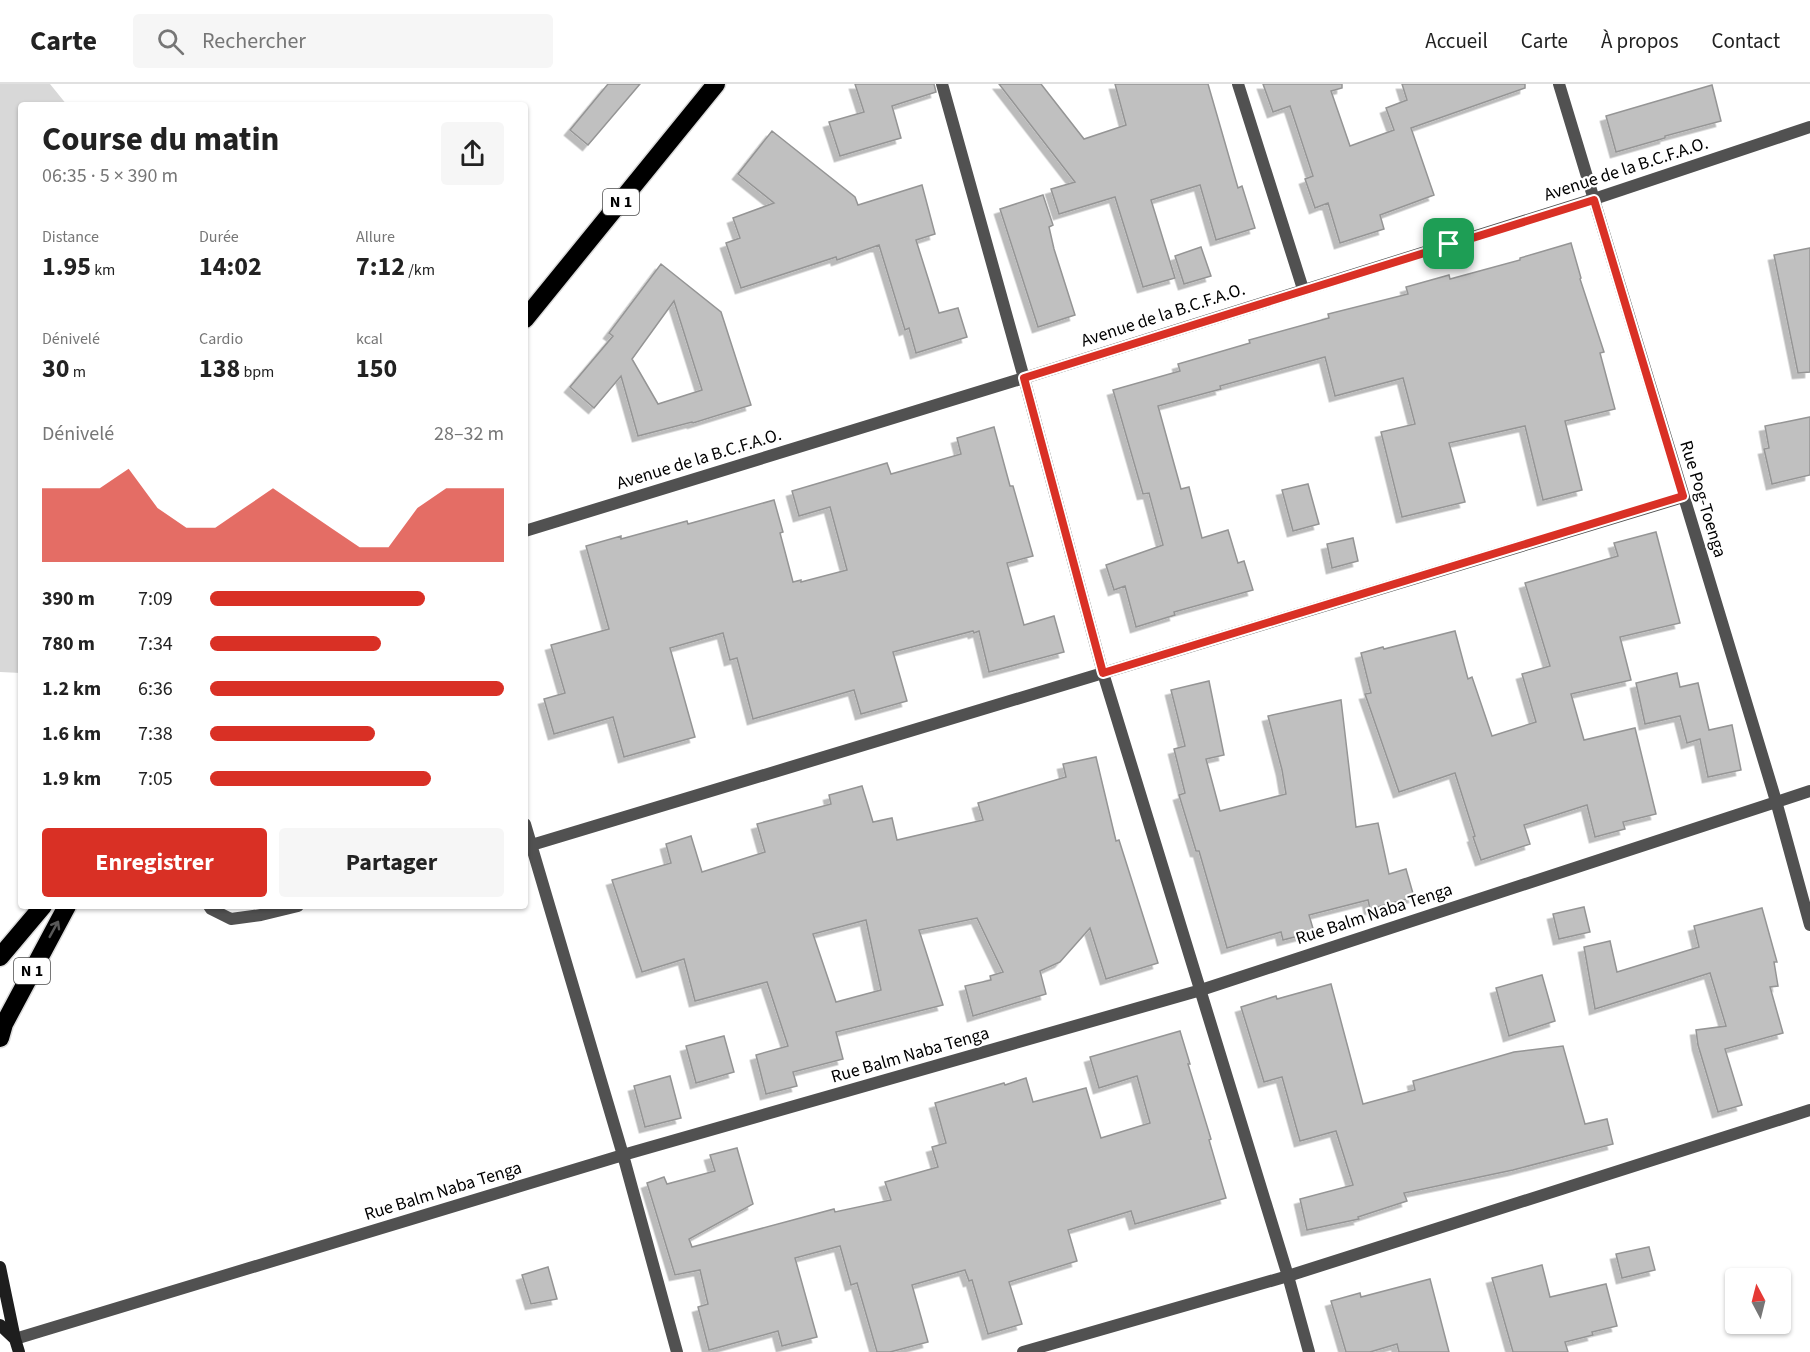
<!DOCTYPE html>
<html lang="fr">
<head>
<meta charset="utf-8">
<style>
	body { margin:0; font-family:"Source Sans 3",sans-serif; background:#f6f6f6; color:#222; height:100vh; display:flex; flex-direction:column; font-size:22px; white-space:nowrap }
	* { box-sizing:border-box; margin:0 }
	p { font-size:20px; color:#767676 }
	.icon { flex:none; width:33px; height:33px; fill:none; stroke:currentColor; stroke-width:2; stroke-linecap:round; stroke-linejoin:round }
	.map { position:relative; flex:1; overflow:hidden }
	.panel { position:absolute; left:18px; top:18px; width:510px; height:807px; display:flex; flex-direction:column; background:#fff; border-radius:6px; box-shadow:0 2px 4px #0004 }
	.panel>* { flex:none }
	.needle { width:39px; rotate:353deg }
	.tools { position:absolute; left:1725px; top:1184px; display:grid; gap:12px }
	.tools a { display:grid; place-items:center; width:66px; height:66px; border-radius:6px; background:#fff; box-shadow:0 2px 4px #0004; font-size:30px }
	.pin { position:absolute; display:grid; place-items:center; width:51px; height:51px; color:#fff; margin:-26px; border-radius:12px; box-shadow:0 3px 9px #0006 }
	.round { display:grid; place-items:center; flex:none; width:63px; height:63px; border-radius:6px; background:#f6f6f6 }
	.summary { display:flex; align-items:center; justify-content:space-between; height:102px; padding:0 24px }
	h1 { font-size:33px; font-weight:700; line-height:45px }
	.figures { display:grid; grid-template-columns:repeat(3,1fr); gap:9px; height:102px; padding:6px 24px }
	.figures div { display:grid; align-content:center }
	.figures b { font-size:26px; font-weight:700 }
	.figures small { font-size:16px; font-weight:400 }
	.figures p { font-size:16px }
	.chart { height:168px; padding:12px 24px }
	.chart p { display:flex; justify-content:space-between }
	.chart svg { width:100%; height:108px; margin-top:6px; fill:#d93025; opacity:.7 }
	.primary-button { display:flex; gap:12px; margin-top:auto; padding:12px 24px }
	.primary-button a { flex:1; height:69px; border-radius:6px; background:#d93025; color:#fff; font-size:24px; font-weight:700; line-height:69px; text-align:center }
	.primary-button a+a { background:#f6f6f6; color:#222 }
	ul { padding:0 24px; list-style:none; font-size:20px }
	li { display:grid; grid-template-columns:96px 72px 1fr; align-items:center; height:45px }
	li i { height:15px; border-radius:8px; background:#d93025 }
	header { display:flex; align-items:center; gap:36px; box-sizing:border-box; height:84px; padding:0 30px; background:#fff; border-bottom:2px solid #e0e0e0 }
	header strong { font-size:28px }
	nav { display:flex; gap:33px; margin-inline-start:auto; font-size:21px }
	.search { width:420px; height:54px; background:#f6f6f6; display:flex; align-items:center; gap:15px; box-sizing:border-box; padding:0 21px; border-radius:6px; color:#767676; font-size:22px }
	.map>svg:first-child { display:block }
</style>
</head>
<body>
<header>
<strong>Carte</strong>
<div class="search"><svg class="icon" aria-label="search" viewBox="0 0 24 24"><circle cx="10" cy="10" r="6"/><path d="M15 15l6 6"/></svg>Rechercher</div>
<nav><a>Accueil</a><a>Carte</a><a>À propos</a><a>Contact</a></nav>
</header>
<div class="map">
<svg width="1810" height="1268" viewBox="0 0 1810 1268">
	<defs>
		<filter id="shadow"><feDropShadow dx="-5.5" dy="5.5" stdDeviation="0" flood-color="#0004"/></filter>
	</defs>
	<rect width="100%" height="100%" fill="#fff"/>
	<path fill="#d8d8d8" d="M0,0H50L67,21H21V589L0,588Z"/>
	<path fill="#c0c0c0" stroke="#959595" stroke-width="1.5" fill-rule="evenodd" filter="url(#shadow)" d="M608,0H640L588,61L570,46Z
		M855,0H934L936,8L892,22L901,54L840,72L829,38L864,28Z
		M999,0H1041L1084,55L1126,41L1115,0H1208L1238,104L1242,102L1255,144L1216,156L1200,101L1151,116L1175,194L1143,203L1115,113L1059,130L1051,105L1075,98Z
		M1263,0H1342V4L1331,7L1350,62L1394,46L1386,24L1407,16L1402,0H1525V4L1411,44L1434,111L1380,131L1384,145L1340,159L1328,119L1315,124L1305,95L1313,92L1290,22L1273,28Z
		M1712,1L1721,37L1665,52V54L1616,68L1606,32Z
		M772,47L855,113L858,121L922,101L935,150L916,156L939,229L958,224L967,253L916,269L909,244L905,246L879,161L837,176L836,173L741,204L726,159L740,154L733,134L774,119L738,90Z
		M1043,111L1053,141L1049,143L1054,165L1075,231L1038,243L1000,125Z
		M1571,159L1581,194L1580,195L1604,268L1600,269L1615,325L1565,337L1582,406L1543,416L1525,342L1449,359L1465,418L1402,433L1381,348L1415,340L1403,294L1335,312L1325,273L1220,302L1221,305L1158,322L1181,405L1189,403L1202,454L1228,446L1238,479L1244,477L1253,506L1174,528L1175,531L1136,543L1125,502L1114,506L1106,481L1163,461L1149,409L1143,410L1113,306L1180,287L1178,280L1250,259L1249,256L1329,234L1328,230L1408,210L1406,203L1449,191L1450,195L1520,176V174Z
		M1201,163L1211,192L1184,200L1175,172Z
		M1810,164V288L1798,289L1774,171Z
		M661,180L721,228L751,321L693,339L692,338L638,352L621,292L594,324L570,303L613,252L609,249ZM674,217L702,306L658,320L632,275Z
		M1810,333V391L1772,400L1764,365L1769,364L1765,342Z
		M994,343L1010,402H1013L1033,472L1007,479L1024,541L1054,532L1064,568L989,588L979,547L974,549L973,547L893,568L907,617L861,630L854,606L753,635L737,574L730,576L723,549L670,564L695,653L624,673L613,633L554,650L544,615L565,609L551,561L609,545L586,462L621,452V455L687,437L688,440L774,416L783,448L780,449L793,498L801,496V498L847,486L830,423L799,432L792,407L887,379L891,390L961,370L957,354Z
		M1308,400L1319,440L1293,447L1282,406Z
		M1656,448L1680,539L1620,553L1631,596L1571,610L1584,656L1635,644L1656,730L1623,738L1625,745L1595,753L1587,721L1524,741L1530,760L1481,776L1473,753L1475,752L1455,689L1399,708L1365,610L1371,609L1361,569L1383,563L1384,565L1455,547L1468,595L1472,593L1492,652L1536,638L1522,590L1550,582L1525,499L1618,472L1614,459Z
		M1353,454L1358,477L1332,484L1327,460Z
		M1677,589L1680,603L1698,599L1709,646L1732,641L1741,686L1708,693L1700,655L1687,659L1680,632L1645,640L1636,599Z
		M1209,597L1224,671L1206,675L1220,727L1286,710L1282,686L1268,632L1341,616L1356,743L1378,739L1389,790L1406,785L1414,813L1370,825L1368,816L1309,831L1314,848L1283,856L1281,848L1227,864L1199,767H1196L1179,711L1185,709L1174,665L1185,662L1171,606Z
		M1096,673L1116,757L1119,756L1158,879L1106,895L1090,844L1060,878L1040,887L1046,910L973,932L965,902L991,896L990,892L1003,888L977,834L919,846L943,921L836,948L843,975L793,988L797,1002L766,1010L756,971L788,962L767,898L695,917L684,875L642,888L612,796L671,779L666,760L691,752L702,788L765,768L757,740L831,720L829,711L862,702L873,738L892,734L897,756L983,736L978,719L1066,693L1063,680ZM866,836L881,906L836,918L813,850Z
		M1584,823L1590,848L1559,855L1553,830Z
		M1762,824L1777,878H1774L1778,902L1770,903L1783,949L1725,965L1742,1021L1718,1028L1698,961L1696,946L1726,942L1710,889L1595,925L1584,863L1610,857L1617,888L1699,863L1694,842Z
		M1542,891L1555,937L1509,952L1496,904Z
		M1331,900L1363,1020L1415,1006L1413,997L1514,968L1563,962L1585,1040L1607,1035L1613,1060L1513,1086L1404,1109L1407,1117L1358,1133L1359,1135L1307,1146L1300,1115L1353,1101L1336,1047L1300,1057L1282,993L1264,998L1241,923L1276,912L1277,915Z
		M1180,947L1190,980H1188L1211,1055L1209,1056L1226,1114L1135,1140L1131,1127L1068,1146L1077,1177L1009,1198L1022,1240L988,1250L972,1196L969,1197L965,1186L912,1201L928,1258L890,1268H877L857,1199L851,1201L840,1162L795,1174L817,1253L782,1262L778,1247L709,1266L698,1223L708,1220L700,1186L675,1191L647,1099L664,1093L667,1100L715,1087L710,1071L737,1064L753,1120L689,1155L692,1163L834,1125L835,1128L891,1116L885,1098L938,1083L932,1063L946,1059L935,1019L1004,999L1005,1001L1026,994L1033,1018L1086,1004L1101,1054L1150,1039L1137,992L1099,1004L1090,973Z
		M724,952L734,988L696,999L686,962Z
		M670,992L681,1034L645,1043L634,1002Z
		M1649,1163L1655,1186L1622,1194L1616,1170Z
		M1542,1181L1550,1213L1606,1200L1617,1242L1592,1248L1593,1251L1565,1258L1568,1268H1513L1492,1194Z
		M548,1183L557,1215L531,1220L522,1191Z
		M1430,1195L1449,1268H1399L1397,1260L1370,1268H1346L1331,1217L1360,1209L1361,1213Z"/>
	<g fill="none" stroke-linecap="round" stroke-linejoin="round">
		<g stroke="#dbdbdb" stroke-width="21">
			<path id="highway" d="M525,235L716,0
				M0,873L43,822
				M0,954L4,940L67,822"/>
		</g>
		<path stroke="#515151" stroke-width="12" d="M942,0L1024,294L1103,589L1288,1192L1309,1268
			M1238,0L1303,205
			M1559,0L1776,717L1810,841
			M525,447L1024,294L1594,115L1810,43
			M525,740L623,1071L677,1268
			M525,763L1103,589L1683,413
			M209,822L211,825L231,835L261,831L298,822
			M15,1255L623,1071L1201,906L1810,707
			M1023,1268L1288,1192L1810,1026"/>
		<path stroke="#1e1e1e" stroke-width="12" d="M0,1183L15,1255L19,1268
			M0,1241L15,1255"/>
		<use href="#highway" stroke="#000" stroke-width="18"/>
	</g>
	<defs><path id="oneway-shaft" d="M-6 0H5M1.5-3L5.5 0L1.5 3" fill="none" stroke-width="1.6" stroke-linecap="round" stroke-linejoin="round" transform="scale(1.5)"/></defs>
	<use stroke="#595959" href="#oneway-shaft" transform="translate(54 845) rotate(-61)"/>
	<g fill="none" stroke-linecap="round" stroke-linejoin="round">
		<g stroke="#fff" stroke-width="12">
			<path id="route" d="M1594,116L1683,412L1103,589L1024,294Z"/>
		</g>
		<use href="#route" stroke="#d93025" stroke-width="8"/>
	</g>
	<g text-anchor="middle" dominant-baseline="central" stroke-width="4.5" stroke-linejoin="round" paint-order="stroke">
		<g fill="#fff" stroke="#4c4c4c" stroke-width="1.5">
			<rect x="603" y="105" width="36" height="26" rx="4.5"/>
			<rect x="14" y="874" width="36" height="26" rx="4.5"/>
		</g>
		<g font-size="16" font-weight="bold" fill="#000">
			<text x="621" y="118">N 1</text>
			<text x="32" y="887">N 1</text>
		</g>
		<g font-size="18" fill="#000" stroke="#fff">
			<text transform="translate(1626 85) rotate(-18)">Avenue de la B.C.F.A.O.</text>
			<text transform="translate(1163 231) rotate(-18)">Avenue de la B.C.F.A.O.</text>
			<text transform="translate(699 375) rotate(-17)">Avenue de la B.C.F.A.O.</text>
			<text transform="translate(1703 415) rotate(73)">Rue Pog-Toenga</text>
			<text transform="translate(1374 830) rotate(-18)">Rue Balm Naba Tenga</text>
			<text transform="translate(910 971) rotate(-16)">Rue Balm Naba Tenga</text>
			<text transform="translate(443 1107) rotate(-17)">Rue Balm Naba Tenga</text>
		</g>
	</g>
</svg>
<div class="tools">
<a><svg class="needle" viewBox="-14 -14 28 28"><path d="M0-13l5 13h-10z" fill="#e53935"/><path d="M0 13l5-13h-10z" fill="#767676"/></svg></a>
</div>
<div class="pin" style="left:1449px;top:160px;background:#1e9e55"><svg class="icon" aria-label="arrive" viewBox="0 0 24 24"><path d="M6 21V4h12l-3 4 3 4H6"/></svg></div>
<section class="panel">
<div class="summary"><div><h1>Course du matin</h1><p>06:35 · 5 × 390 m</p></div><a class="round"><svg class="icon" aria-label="share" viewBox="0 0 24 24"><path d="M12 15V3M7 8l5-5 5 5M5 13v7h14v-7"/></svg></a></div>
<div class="figures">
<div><p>Distance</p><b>1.95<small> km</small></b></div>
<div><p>Durée</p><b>14:02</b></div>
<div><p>Allure</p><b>7:12<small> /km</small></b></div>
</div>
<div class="figures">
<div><p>Dénivelé</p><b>30<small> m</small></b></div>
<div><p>Cardio</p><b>138<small> bpm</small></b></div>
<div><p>kcal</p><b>150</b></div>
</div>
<div class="chart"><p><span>Dénivelé</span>28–32 m</p>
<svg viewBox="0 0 160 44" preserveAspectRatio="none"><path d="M0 44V14L10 14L20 14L30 6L40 22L50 30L60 30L70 22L80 14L90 22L100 30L110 38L120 38L130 22L140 14L150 14L160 14V44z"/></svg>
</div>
<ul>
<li><b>390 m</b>7:09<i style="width:73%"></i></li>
<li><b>780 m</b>7:34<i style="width:58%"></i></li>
<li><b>1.2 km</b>6:36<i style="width:100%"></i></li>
<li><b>1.6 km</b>7:38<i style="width:56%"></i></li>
<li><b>1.9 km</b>7:05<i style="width:75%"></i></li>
</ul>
<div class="primary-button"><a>Enregistrer</a><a>Partager</a></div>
</section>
</div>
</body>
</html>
